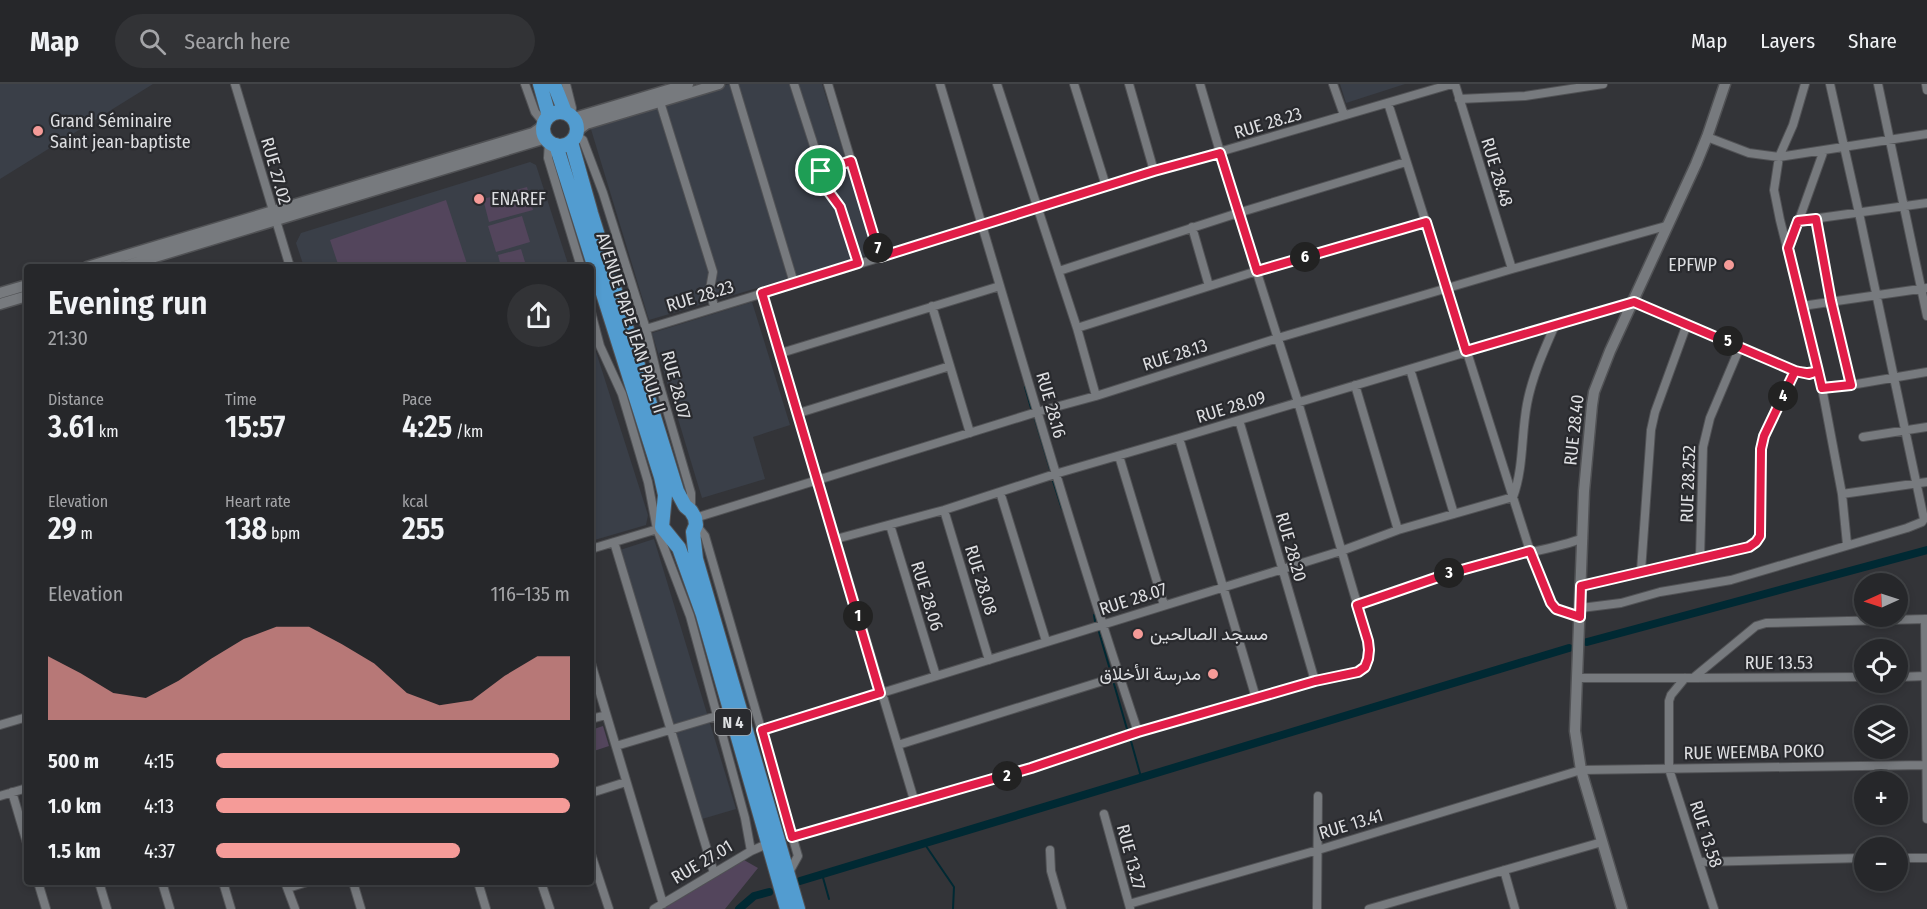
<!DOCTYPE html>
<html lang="en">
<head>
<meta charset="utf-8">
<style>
	body { margin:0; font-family:"Fira Sans Condensed",Vazirmatn,sans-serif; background:#323336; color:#f1f3f6; height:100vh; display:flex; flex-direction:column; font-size:22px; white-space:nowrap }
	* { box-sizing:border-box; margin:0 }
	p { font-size:20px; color:#a4a5a8 }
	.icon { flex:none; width:33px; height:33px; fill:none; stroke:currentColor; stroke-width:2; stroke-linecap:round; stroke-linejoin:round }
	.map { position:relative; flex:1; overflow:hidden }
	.drawer { position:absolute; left:24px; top:180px; width:570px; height:621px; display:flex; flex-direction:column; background:#26272a; border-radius:6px; box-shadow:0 3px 9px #0003,0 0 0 2px #424447 }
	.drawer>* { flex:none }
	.needle { width:39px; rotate:267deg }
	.controls { position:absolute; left:1854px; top:489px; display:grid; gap:12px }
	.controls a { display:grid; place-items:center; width:54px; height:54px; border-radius:50%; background:#26272a; box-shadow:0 3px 9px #0003,0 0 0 2px #424447; font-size:30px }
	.pin { position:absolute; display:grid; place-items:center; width:51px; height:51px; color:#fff; margin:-26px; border:3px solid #fff; border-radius:50%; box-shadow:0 2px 6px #0007 }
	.km { position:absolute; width:30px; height:30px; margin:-15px; border-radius:50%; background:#222; color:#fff; font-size:16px; line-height:30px; text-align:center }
	.round { display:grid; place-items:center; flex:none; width:63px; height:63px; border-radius:32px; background:#323336 }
	.head { display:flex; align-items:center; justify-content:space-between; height:102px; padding:0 24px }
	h1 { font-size:33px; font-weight:600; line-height:45px }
	.stats { display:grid; grid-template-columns:repeat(3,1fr); gap:9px; height:102px; padding:6px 24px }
	.stats div { display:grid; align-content:center }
	.stats b { font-size:30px; font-weight:600 }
	.stats small { font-size:16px; font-weight:400 }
	.stats p { font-size:16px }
	.chart { height:168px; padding:12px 24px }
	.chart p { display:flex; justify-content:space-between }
	.chart svg { width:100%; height:108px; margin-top:6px; fill:#f59b98; opacity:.7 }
	ul { padding:0 24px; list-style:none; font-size:20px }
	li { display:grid; grid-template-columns:96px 72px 1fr; align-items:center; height:45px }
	li i { height:15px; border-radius:8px; background:#f59b98 }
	header { display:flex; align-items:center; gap:36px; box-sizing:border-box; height:84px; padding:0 30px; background:#26272a; border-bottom:2px solid #424447 }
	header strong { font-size:28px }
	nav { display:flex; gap:33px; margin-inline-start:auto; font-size:21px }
	.search { width:420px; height:54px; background:#323336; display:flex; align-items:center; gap:15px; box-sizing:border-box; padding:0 21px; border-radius:33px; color:#a4a5a8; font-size:22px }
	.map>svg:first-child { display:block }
</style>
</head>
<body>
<header>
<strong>Map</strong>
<div class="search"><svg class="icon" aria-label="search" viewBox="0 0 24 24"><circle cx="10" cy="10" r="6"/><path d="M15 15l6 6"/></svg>Search here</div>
<nav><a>Map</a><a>Layers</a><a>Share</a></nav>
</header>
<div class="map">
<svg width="1927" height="825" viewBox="0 0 1927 825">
	<rect width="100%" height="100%" fill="#333438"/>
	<path fill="#3a3f48" d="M0,0H153L0,95Z
		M729,0H822L875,169L649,236L590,42Z
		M1340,0H1405L1346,19Z
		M530,78L536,81L569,183H304L296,159L301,149Z
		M752,218L790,341L753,353L765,395L702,414L652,249Z
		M591,252L648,431L646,441L591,457Z
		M654,455L736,725L702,735L620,466Z"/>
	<path fill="#53455c" d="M527,103L533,126L489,138L483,115Z
		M446,116L468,183H339L330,156Z
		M522,132L530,158L496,168L488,142Z
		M521,165L525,178L501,183L498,171Z
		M603,642L609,662L591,668V646Z
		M744,776L758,784L725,825H663Z"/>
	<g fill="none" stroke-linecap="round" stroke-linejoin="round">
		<path stroke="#002933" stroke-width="2" d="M583,76L588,93
			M1025,303L1031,324
			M1035,335L1050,385
			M1053,397L1062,425
			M1094,531L1095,537
			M1099,548L1111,589
			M1114,600L1127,645
			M1131,657L1141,693
			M924,759L954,803L953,825
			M822,790L829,815"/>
		<path stroke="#002933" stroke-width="8" d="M1587,558L1927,466
			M800,797L1569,564
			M739,825L754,812L769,808"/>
		<g stroke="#515255" stroke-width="10">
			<path id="street" d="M235,0L290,183
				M525,0L535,28L544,39
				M566,0L572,24L571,31
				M734,0L794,199
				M794,0L828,105L840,123L858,179
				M828,0L880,173
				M940,0C1005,216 1066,434 1138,648
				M997,0L1077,244L1096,312
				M1074,0L1106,102
				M1129,0L1154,87
				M1333,0L1344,31
				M1455,0L1512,185
				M1805,0L1793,41L1779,73L1774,106L1780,136L1822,304L1842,410L1847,460
				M1878,0L1927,232
				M1926,0L1927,6
				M1459,15L1525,12L1603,0
				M660,18L713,188L710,205L714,223
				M1388,19L1530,467L1551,519L1556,525L1580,533
				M576,51L583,56L603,109L646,245L659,299L691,409V426
				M1707,53L1749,69L1779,73L1927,50
				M549,57L548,74L581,183
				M821,87L851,77
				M1816,135L1831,217L1851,301
				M1798,137L1927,119
				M1192,143L1209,202
				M1789,164L1824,66
				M1059,187L1238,129L1406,78
				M762,209L915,719
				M932,222L970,349
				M1802,222L1927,204
				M591,228L600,262L622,310L648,398L657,445L690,532L745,734L751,767
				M1077,244L1257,187L1426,138
				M646,245L983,142L1154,87L1452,0
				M781,269L1000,202
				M1410,285L1454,430
				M1355,301L1398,446
				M1822,304L1851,301L1927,288
				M799,329L950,282
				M1239,336L1315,597
				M1863,353L1927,343
				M1179,354L1256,614
				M1119,372L1164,521
				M1000,408L1046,557
				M1842,410L1927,398
				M944,426L989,576
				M695,434L1037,328L1096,312L1278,254L1512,185L1666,142
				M696,441L705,452L798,772L788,790
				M890,441L936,592
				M836,455L944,426L1055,390L1179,354L1634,218L1795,287L1809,290L1818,287
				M614,458L714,789
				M591,465L661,444
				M1700,474L1703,363L1710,334L1740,263
				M1641,487L1651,346L1655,328L1687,240
				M1581,502L1749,463L1756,458L1759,451L1761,365L1764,352L1795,287
				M1357,521C1405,504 1453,488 1502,475C1530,467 1556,465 1583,454
				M1581,524L1621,519L1660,508L1731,496L1907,444L1922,438L1924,435L1859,129L1830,0
				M1925,535L1927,735
				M591,579L663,820
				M1898,593L1927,592
				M1578,594H1693L1756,542L1766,539L1927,535
				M1685,594L1671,611L1669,617V685L1714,825
				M1693,594L1864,593
				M591,635L606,631
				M0,641L27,633
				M762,646L1341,467L1398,446L1513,413C1524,383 1521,351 1527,320C1532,293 1544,266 1555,241
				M898,661L1119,592
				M616,662L730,628
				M12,708L27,759
				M591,709L626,698
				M0,712L27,704
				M1104,730L1130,824
				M793,753L1031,684L1138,648L1315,597L1358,588L1365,583L1368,575V557L1298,318L1238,129L1200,0
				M1050,766L1051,787L1062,825
				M591,770L609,825
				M1898,774H1927
				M1699,778L1864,774
				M1504,786L1515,825
				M38,798L46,825
				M99,798L107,825
				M162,798L170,825
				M223,798L231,825
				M285,798L295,825
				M353,798L361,825
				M478,798L486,825
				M541,798L550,825
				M288,804L307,798
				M1129,820L1318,766L1581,686L1927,681
				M654,825L751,767L767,760
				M1317,825L1318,712
				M1369,825L1602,758"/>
		</g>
		<g stroke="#515255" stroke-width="13">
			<path id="secondary" d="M574,34L688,0
				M577,47L586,40L719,0
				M87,183L533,49L543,42
				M122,183L546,54
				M0,209L27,201
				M0,220L27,212
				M1622,825L1581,686L1575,647L1584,407L1592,321L1594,308L1610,267L1696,80L1707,53L1725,0"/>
		</g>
		<g stroke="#515255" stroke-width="16">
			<path id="highway" d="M540,0L549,32
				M554,0L565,28
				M543 45a17 17 0 1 1 34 0a17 17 0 1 1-34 0Z
				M571,58L591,129L677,407L685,422L691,427L695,434L696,441L693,448L696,475L798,825
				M556,61L661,393L665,411L662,443L679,464L703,531L787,825"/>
		</g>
		<use href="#street" stroke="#777a7e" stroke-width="8"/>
		<use href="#secondary" stroke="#777a7e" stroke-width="10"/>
		<use href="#highway" stroke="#529cd0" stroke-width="14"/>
	</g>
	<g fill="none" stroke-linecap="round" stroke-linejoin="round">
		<g stroke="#fff" stroke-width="12">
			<path id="route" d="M821,87L829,108L840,123L858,179L762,209L880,609L762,646L792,753L1031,684L1138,648L1315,597L1358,588L1365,583L1368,575L1369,566L1368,557L1357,521L1447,490L1530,467L1551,519L1556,525L1580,533L1581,502L1749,463L1756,458L1760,452L1761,365L1764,352L1795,287L1809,290L1818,287L1788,164L1798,137L1816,135L1831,217L1851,301L1822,304L1818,287C1809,290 1804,289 1795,287L1634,218L1466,267L1426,138L1257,187L1220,69L1154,87L880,173L851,77L821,87"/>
		</g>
		<use href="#route" stroke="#e11d48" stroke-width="8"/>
	</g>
	<g fill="#f59b98" stroke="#292a2e" stroke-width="2">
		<circle cx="38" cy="47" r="6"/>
		<circle cx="479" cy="115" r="6"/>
		<circle cx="1729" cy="181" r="6"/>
		<circle cx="1138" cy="550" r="6"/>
		<circle cx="1213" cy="590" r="6"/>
	</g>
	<g text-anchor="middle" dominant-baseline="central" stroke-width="4.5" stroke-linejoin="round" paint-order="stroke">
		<rect fill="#292a2e" stroke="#a7a8ab" stroke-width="1.5" x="715" y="625" width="36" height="26" rx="4.5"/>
		<g font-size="16" font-weight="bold" fill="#dddee1">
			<text x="733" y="638">N 4</text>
		</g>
		<g font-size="18" fill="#dddee1" stroke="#292a2e" text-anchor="start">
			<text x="50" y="37">Grand Séminaire<tspan x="50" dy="21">Saint jean-baptiste</tspan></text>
			<text x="491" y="115">ENAREF</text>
			<text x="1717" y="181" text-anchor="end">EPFWP</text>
			<text x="1150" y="550">مسجد الصالحين</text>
			<text x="1201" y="590" text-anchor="end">مدرسة الأخلاق</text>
		</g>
		<g font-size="18" fill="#dddee1" stroke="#292a2e">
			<text transform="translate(1268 39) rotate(-17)">RUE 28.23</text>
			<text transform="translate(276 87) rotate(74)">RUE 27.02</text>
			<text transform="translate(1497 88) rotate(73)">RUE 28.48</text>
			<text transform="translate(700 212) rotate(-17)">RUE 28.23</text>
			<text transform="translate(631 239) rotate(72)">AVENUE PAPE JEAN PAUL II</text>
			<text transform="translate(1175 271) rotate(-18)">RUE 28.13</text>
			<text transform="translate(676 301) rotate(75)">RUE 28.07</text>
			<text transform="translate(1051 321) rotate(74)">RUE 28.16</text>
			<text transform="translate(1231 323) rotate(-17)">RUE 28.09</text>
			<text transform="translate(1574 346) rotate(-84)">RUE 28.40</text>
			<text transform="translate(1688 400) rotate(-88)">RUE 28.252</text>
			<text transform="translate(1291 463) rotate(74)">RUE 28.20</text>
			<text transform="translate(981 496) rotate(73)">RUE 28.08</text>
			<text transform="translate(927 512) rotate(73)">RUE 28.06</text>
			<text transform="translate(1133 515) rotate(-18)">RUE 28.07</text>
			<text x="1779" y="579">RUE 13.53</text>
			<text transform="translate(1754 668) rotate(-1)">RUE WEEMBA POKO</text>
			<text transform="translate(1351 740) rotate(-17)">RUE 13.41</text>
			<text transform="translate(1706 750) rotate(72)">RUE 13.58</text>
			<text transform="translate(1131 773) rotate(75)">RUE 13.27</text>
			<text transform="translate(702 778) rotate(-31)">RUE 27.01</text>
		</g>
	</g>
</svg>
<div class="controls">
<a><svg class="needle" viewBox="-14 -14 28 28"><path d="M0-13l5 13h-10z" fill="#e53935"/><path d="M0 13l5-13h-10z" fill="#a4a5a8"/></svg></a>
<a><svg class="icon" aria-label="locate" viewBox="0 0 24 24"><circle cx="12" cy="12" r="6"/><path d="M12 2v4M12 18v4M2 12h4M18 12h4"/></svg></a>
<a><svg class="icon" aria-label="layers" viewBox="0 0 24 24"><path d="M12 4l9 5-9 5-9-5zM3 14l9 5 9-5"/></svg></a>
<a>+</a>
<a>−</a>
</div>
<div class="pin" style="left:821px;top:87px;background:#1e9e55"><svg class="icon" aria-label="arrive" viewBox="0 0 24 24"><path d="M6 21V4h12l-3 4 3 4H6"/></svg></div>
<b class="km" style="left:858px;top:532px">1</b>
<b class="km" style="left:1007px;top:692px">2</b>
<b class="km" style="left:1449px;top:489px">3</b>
<b class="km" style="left:1783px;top:312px">4</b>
<b class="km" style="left:1728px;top:257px">5</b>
<b class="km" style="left:1305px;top:173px">6</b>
<b class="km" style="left:878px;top:164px">7</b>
<section class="drawer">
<div class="head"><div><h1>Evening run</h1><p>21:30</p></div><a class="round"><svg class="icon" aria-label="share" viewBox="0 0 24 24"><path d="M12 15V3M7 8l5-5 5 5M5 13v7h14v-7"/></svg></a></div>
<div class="stats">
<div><p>Distance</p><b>3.61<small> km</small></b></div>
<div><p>Time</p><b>15:57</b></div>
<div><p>Pace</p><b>4:25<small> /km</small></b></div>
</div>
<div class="stats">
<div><p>Elevation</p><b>29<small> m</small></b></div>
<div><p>Heart rate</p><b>138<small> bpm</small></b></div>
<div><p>kcal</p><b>255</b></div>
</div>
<div class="chart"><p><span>Elevation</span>116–135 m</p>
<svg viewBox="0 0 160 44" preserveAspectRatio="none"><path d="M0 44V18L10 25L20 33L30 35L40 28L50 19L60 11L70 6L80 6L90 13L100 21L110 33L120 38L130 36L140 26L150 18L160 18V44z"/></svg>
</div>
<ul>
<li><b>500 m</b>4:15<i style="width:97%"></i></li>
<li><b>1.0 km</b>4:13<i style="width:100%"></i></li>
<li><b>1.5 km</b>4:37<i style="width:69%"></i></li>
</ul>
</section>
</div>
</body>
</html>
